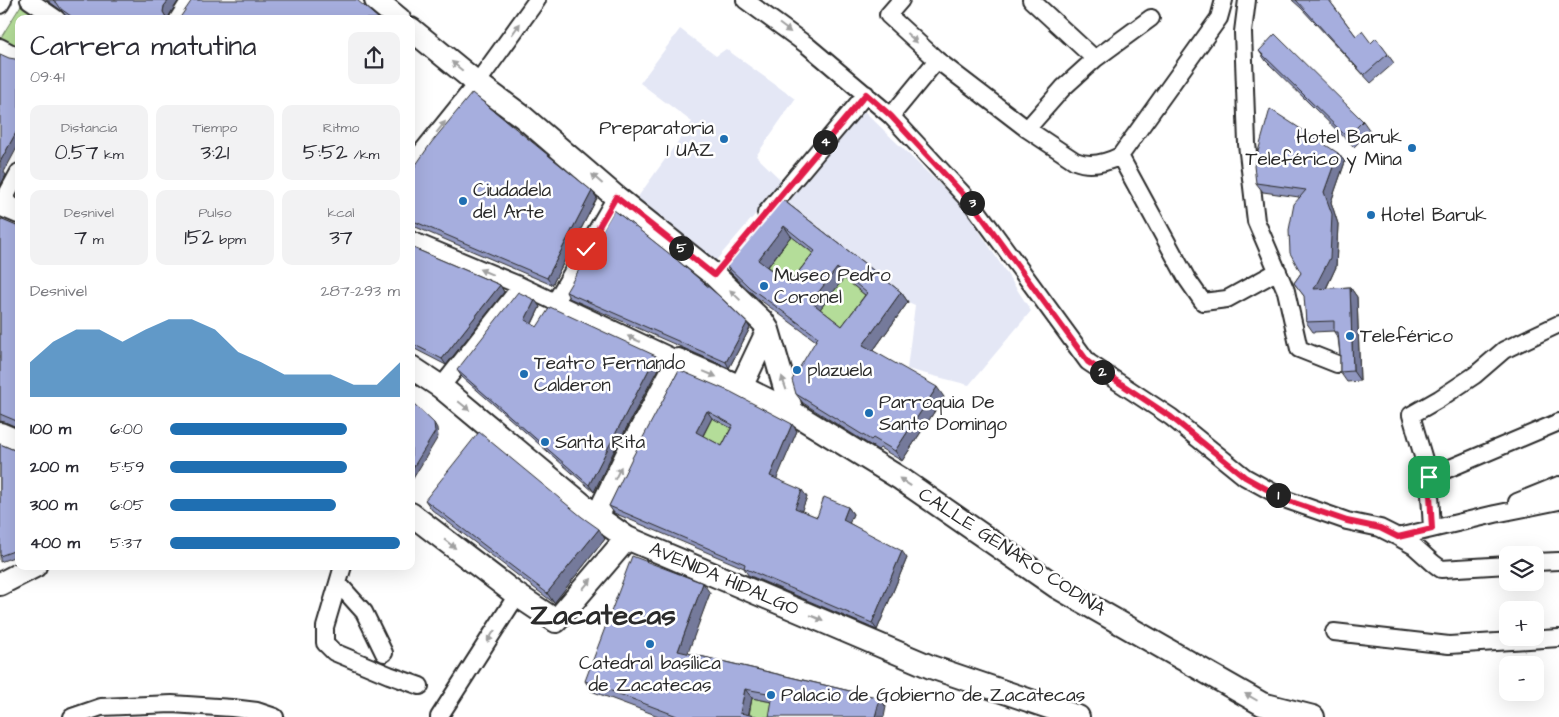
<!DOCTYPE html>
<html lang="es">
<head>
<meta charset="utf-8">
<style>
	body { margin:0; font-family:"Architects Daughter",sans-serif; background:#f2f2f3; color:#2b2b33; height:100vh; display:flex; flex-direction:column; font-size:19px; white-space:nowrap }
	* { box-sizing:border-box; margin:0 }
	p { font-size:16px; color:#7c7c81 }
	.icon { flex:none; width:28px; height:28px; fill:none; stroke:currentColor; stroke-width:2; stroke-linecap:round; stroke-linejoin:round }
	.map { position:relative; flex:1; overflow:hidden }
	.details { position:absolute; left:15px; top:15px; width:400px; height:555px; display:flex; flex-direction:column; background:#fff; border-radius:10px; box-shadow:0 5px 20px #0002 }
	.details>* { flex:none }
	.tools { position:absolute; left:1499px; top:546px; display:grid; gap:10px }
	.tools a { display:grid; place-items:center; width:45px; height:45px; border-radius:10px; background:#fff; box-shadow:0 5px 20px #0002; font-size:25px }
	.pin { position:absolute; display:grid; place-items:center; width:42px; height:42px; color:#fff; margin:-21px; border-radius:10px; box-shadow:0 2px 8px #0006 }
	.km { position:absolute; width:25px; height:25px; margin:-12px; border-radius:50%; background:#222; color:#fff; font-size:14px; line-height:25px; text-align:center }
	.round { display:grid; place-items:center; flex:none; width:52px; height:52px; border-radius:10px; background:#f2f2f3 }
	.summary { display:flex; align-items:center; justify-content:space-between; height:85px; padding:0 15px }
	h1 { font-size:28px; font-weight:600; line-height:38px }
	.stats { display:grid; grid-template-columns:repeat(3,1fr); gap:8px; height:85px; padding:5px 15px }
	.stats div { display:grid; align-content:center; border-radius:10px; background:#f2f2f3; text-align:center }
	.stats b { font-size:21px; font-weight:600 }
	.stats small { font-size:14px; font-weight:400 }
	.stats p { font-size:14px }
	.chart { height:140px; padding:10px 15px }
	.chart p { display:flex; justify-content:space-between }
	.chart svg { width:100%; height:90px; margin-top:5px; fill:#1f6fb2; opacity:.7 }
	ul { padding:0 15px; list-style:none; font-size:16px }
	li { display:grid; grid-template-columns:80px 60px 1fr; align-items:center; height:38px }
	li i { height:12px; border-radius:6px; background:#1f6fb2 }
	.map>svg:first-child { display:block }
</style>
</head>
<body>
<div class="map">
<svg width="1559" height="717" viewBox="0 0 1559 717">
	<rect width="100%" height="100%" fill="#fff"/>
	<filter id="ink" filterUnits="userSpaceOnUse"><feTurbulence type="fractalNoise" baseFrequency=".02" numOctaves="2"/><feDisplacementMap in="SourceGraphic" scale="10" xChannelSelector="R" yChannelSelector="G"/><feConvolveMatrix kernelMatrix="1 2 1 2 8 2 1 2 1" color-interpolation-filters="sRGB"/></filter>
	<g filter="url(#ink)">
		<path fill="#e4e7f5" d="M680,29L716,56L726,49L795,99L756,156L783,182L712,265L635,201L692,122L640,83Z
			M862,109L965,209L1031,311L969,385L907,369L915,305L908,302L785,206Z"/>
		<path fill="#b4dd99" stroke="#708462" d="M23,2L49,19H19V51L0,40V39Z
			M791,236L822,261L796,294L765,270Z
			M844,278L874,303L849,336L818,312Z
			M708,412L738,432L727,453L701,439Z
			M752,698L780,704L778,717H748Z"/>
		<g fill="none" stroke-linecap="round" stroke-linejoin="round">
			<g stroke="#2b2b2b" stroke-width="20">
				<path id="street" d="M29,0L57,19
					M745,0L808,46L891,116L974,206L1088,362L1171,417L1245,477L1287,500L1347,521L1380,528L1398,537L1495,514L1559,501
					M901,0L888,15L937,60L1027,129L1075,161C1090,167 1106,163 1120,156L1219,18L1224,0
					M1031,0L1095,59
					M1247,0L1243,32L1247,144L1256,221L1286,291L1299,349L1337,364
					M0,5L3,0
					M178,19L190,0
					M0,47L19,57
					M891,116L937,60
					M1027,129L1063,88L1095,59L1151,18
					M1120,156L1187,279L1203,302L1227,299L1278,271
					M411,165L477,83L537,0
					M1,205L19,172
					M766,213L866,94
					M411,240L521,286L678,360
					M555,302L616,197
					M441,387L521,286
					M1429,477L1559,422
					M1517,502L1559,485
					M1432,529L1429,477L1411,415L1439,399L1475,375L1504,350L1559,324
					M1398,537L1414,546L1433,563L1441,569L1508,565
					M1535,562L1559,561
					M343,566L325,627V643L334,652L389,675L420,686
					M338,583L364,612L384,653
					M1334,632L1449,645L1559,638
					M72,717L101,707L172,704L232,708L257,711L275,717
					M439,717L517,595"/>
			</g>
			<g stroke="#2b2b2b" stroke-width="26">
				<path id="secondary" d="M376,0L399,19
					M411,29L477,83L523,117L616,197L714,275L763,322L768,330L792,412L901,479L1057,587L1262,704L1313,717
					M0,204L19,212
					M411,367L441,387L597,517L627,538L931,667L1078,717
					M741,387L768,330
					M0,434L19,442
					M411,514L517,595L556,621L627,538
					M597,517L625,459L678,360L741,387L792,412
					M0,584L35,566"/>
			</g>
			<use href="#street" stroke="#fff" stroke-width="16"/>
			<use href="#secondary" stroke="#fff" stroke-width="22"/>
		</g>
		<path fill="#8f96bf" stroke="#2b2b2b" fill-rule="evenodd" d="M47,0H179L170,14L168,19H70L66,16L62,11Z
			M1292,0H1329L1356,36L1371,43L1376,38L1394,63L1371,83L1301,8Z
			M1259,51L1363,121L1370,131L1354,147L1266,61Z
			M1338,153L1345,162L1331,202L1338,224L1336,267L1326,289L1350,287L1357,297L1360,381L1347,382L1340,372V354L1338,338L1334,332V331L1313,332L1306,322L1305,297L1294,283L1301,273L1299,197L1263,192L1256,183Z
			M411,172L592,191L597,198L552,285L411,225Z
			M778,196L901,292L908,302L873,351L944,397L902,461L880,448L878,450L803,403L796,394L816,341L756,297L731,273L724,263ZM791,236L813,253L789,284L768,267ZM844,278L865,295L842,326L820,309Z
			M0,219L19,227V428L5,422L0,421Z
			M411,247L500,285L504,292L446,365L411,347Z
			M566,292L750,328L729,368L569,298Z
			M535,300L540,307L532,324L537,327L656,356L661,363L613,453L594,492L462,377L457,370Z
			M679,370L797,431L776,479L807,497L801,511L817,517L848,507L853,514L849,523L907,558L877,630L748,575L744,568L614,513L609,506ZM712,418L731,428L722,446L703,436Z
			M0,444L19,452V555L0,562Z
			M425,500L605,539L554,603L432,510Z
			M710,593L687,653L880,698L886,707L772,702L752,698L749,715L760,717H661L591,691L585,681Z"/>
		<path fill="#747a9b" stroke="#2b2b2b" d="M169,0H179L170,14L168,19H167L163,12L164,6Z
			M19,127V144L4,172L6,175L0,186V162Z
			M1338,153L1345,162L1331,202L1338,224L1336,267L1321,299L1314,289L1324,192Z
			M592,191L597,198L552,285L547,278Z
			M784,226L791,236L765,270L758,260Z
			M837,268L844,278L818,312L811,302Z
			M500,285L504,292L446,365L442,359Z
			M1350,287L1357,297L1360,381L1353,371Z
			M901,292L908,302L870,355L863,345Z
			M535,300L540,307L530,327L525,320Z
			M747,323L750,328L729,368L726,362Z
			M656,356L661,363L613,453L594,492L589,485L609,446Z
			M937,387L944,397L902,461L895,451Z
			M707,411L712,418L701,439L696,432Z
			M434,423L437,428L438,437L411,482V471Z
			M792,424L797,431L775,483L770,476Z
			M802,490L807,497L800,515L795,508Z
			M848,507L853,514L848,527L843,520Z
			M599,529L605,539L554,603L547,593Z
			M902,551L907,558L877,630L872,623Z
			M703,583L710,593L685,661L678,651Z
			M745,689L752,698L748,717L740,713Z
			M880,698L886,707L884,717H875Z"/>
		<path fill="#a6aede" stroke="#2b2b2b" fill-rule="evenodd" d="M53,0H169L164,6L163,12L167,19H75L61,9L57,3Z
			M192,0H357L379,19H179Z
			M1296,0H1329L1356,36L1362,31L1371,43L1376,38L1388,54L1364,75Z
			M1275,34L1363,121L1347,137L1259,51Z
			M0,54L9,58L15,59L19,61V127L0,162Z
			M472,93L592,191L547,278L411,220V172L431,143Z
			M1270,109L1338,153L1324,192L1332,214L1330,258L1314,289L1350,287L1353,371L1340,372V354L1338,332H1334V321L1306,322L1304,296L1294,283L1301,273L1290,253L1289,230L1294,204L1306,190L1256,183L1254,166Z
			M778,196L901,292L863,345L937,387L895,451L873,438L871,440L796,394L792,380L818,337L749,287L724,263ZM784,226L815,251L789,284L758,260ZM837,268L867,293L842,326L811,302Z
			M614,210L671,255L718,295L747,323L726,362L566,292Z
			M0,219L19,227V422L0,414Z
			M411,247L500,285L442,359L411,343Z
			M518,292L535,300L525,320L537,327L550,307L656,356L609,446L589,485L457,370Z
			M679,370L731,392L792,424L770,476L802,490L795,508L817,517L824,497L848,507L843,520L902,551L872,623L744,568L745,564L609,506L632,458ZM707,411L733,425L722,446L696,432Z
			M411,401L434,423L435,432L411,471Z
			M479,432L582,517L599,529L547,593L425,500Z
			M0,444L19,452V549L0,556Z
			M632,556L703,583L678,651L880,698L875,717H769L773,694L745,689L740,713L760,717H676L677,716L585,681Z"/>
		<defs><path id="oneway-solid" d="M-6-.8H1V-3.2L6.5 0L1 3.2V.8H-6Z" transform="scale(1.25)"/></defs>
		<g fill="#a0a0a0">
			<use href="#oneway-solid" transform="translate(785 28) rotate(37)"/>
			<use href="#oneway-solid" transform="translate(516 29) rotate(-54)"/>
			<use href="#oneway-solid" transform="translate(912 38) rotate(42)"/>
			<use href="#oneway-solid" transform="translate(457 66) rotate(-140)"/>
			<use href="#oneway-solid" transform="translate(441 127) rotate(-52)"/>
			<use href="#oneway-solid" transform="translate(597 179) rotate(-138)"/>
			<use href="#oneway-solid" transform="translate(486 272) rotate(-157)"/>
			<use href="#oneway-solid" transform="translate(735 295) rotate(-136)"/>
			<use href="#oneway-solid" transform="translate(634 339) rotate(-155)"/>
			<use href="#oneway-solid" transform="translate(710 374) rotate(23)"/>
			<use href="#oneway-solid" transform="translate(784 383) rotate(-109)"/>
			<use href="#oneway-solid" transform="translate(464 406) rotate(39)"/>
			<use href="#oneway-solid" transform="translate(618 473) rotate(-64)"/>
			<use href="#oneway-solid" transform="translate(905 482) rotate(-146)"/>
			<use href="#oneway-solid" transform="translate(450 544) rotate(38)"/>
			<use href="#oneway-solid" transform="translate(587 584) rotate(-50)"/>
			<use href="#oneway-solid" transform="translate(817 618) rotate(23)"/>
			<use href="#oneway-solid" transform="translate(491 636) rotate(122)"/>
			<use href="#oneway-solid" transform="translate(1251 697) rotate(-150)"/>
		</g>
	</g>
	<g fill="none" stroke-linecap="round" stroke-linejoin="round" filter="url(#ink)">
		<g stroke="#fff" stroke-width="10">
			<path id="route" d="M586,249L616,197L714,275L866,94L891,116L974,206L1088,362L1171,417L1245,477L1286,500L1347,521L1380,528L1398,537L1432,529L1429,477"/>
		</g>
		<use href="#route" stroke="#e11d48" stroke-width="6"/>
	</g>
	<g fill="#1f6fb2" stroke="#fff" stroke-width="2">
		<circle cx="724" cy="139" r="5"/>
		<circle cx="1412" cy="148" r="5"/>
		<circle cx="463" cy="201" r="5"/>
		<circle cx="1371" cy="215" r="5"/>
		<circle cx="764" cy="286" r="5"/>
		<circle cx="1350" cy="336" r="5"/>
		<circle cx="797" cy="370" r="5"/>
		<circle cx="524" cy="374" r="5"/>
		<circle cx="869" cy="413" r="5"/>
		<circle cx="545" cy="442" r="5"/>
		<circle cx="650" cy="644" r="5"/>
		<circle cx="771" cy="695" r="5"/>
	</g>
	<g text-anchor="middle" dominant-baseline="central" stroke-width="5" stroke-linejoin="round" paint-order="stroke">
		<g font-size="19" fill="#2b2b2b" stroke="#fff" text-anchor="start">
			<text x="714" y="128" text-anchor="end">Preparatoria<tspan x="714" dy="22">1 UAZ</tspan></text>
			<text x="1402" y="137" text-anchor="end">Hotel Baruk<tspan x="1402" dy="22">Teleférico y Mina</tspan></text>
			<text x="473" y="190">Ciudadela<tspan x="473" dy="22">del Arte</tspan></text>
			<text x="1381" y="215">Hotel Baruk</text>
			<text x="774" y="275">Museo Pedro<tspan x="774" dy="22">Coronel</tspan></text>
			<text x="1360" y="336">Teleférico</text>
			<text x="534" y="363">Teatro Fernando<tspan x="534" dy="22">Calderon</tspan></text>
			<text x="807" y="370">plazuela</text>
			<text x="879" y="402">Parroquia De<tspan x="879" dy="22">Santo Domingo</tspan></text>
			<text x="555" y="442">Santa Rita</text>
			<text x="650" y="663" text-anchor="middle">Catedral basílica<tspan x="650" dy="22">de Zacatecas</tspan></text>
			<text x="781" y="695">Palacio de Gobierno de Zacatecas</text>
		</g>
		<g font-size="19" fill="#2b2b2b" stroke="#fff">
			<text transform="translate(1012 552) rotate(33)">CALLE GENARO CODINA</text>
			<text transform="translate(724 579) rotate(23)">AVENIDA HIDALGO</text>
		</g>
		<g font-size="29" font-weight="bold" fill="#2b2b2b" stroke="#fff">
			<text x="603" y="615">Zacatecas</text>
		</g>
	</g>
</svg>
<div class="tools">
<a><svg class="icon" aria-label="layers" viewBox="0 0 24 24"><path d="M12 4l9 5-9 5-9-5zM3 14l9 5 9-5"/></svg></a>
<a>+</a>
<a>−</a>
</div>
<div class="pin" style="left:1429px;top:477px;background:#1e9e55"><svg class="icon" aria-label="arrive" viewBox="0 0 24 24"><path d="M6 21V4h12l-3 4 3 4H6"/></svg></div>
<div class="pin" style="left:586px;top:249px;background:#d93025"><svg class="icon" aria-label="check" viewBox="0 0 24 24"><path d="M5 12l5 5 9-10"/></svg></div>
<b class="km" style="left:1278px;top:495px">1</b>
<b class="km" style="left:1102px;top:372px">2</b>
<b class="km" style="left:972px;top:203px">3</b>
<b class="km" style="left:825px;top:142px">4</b>
<b class="km" style="left:681px;top:248px">5</b>
<section class="details">
<div class="summary"><div><h1>Carrera matutina</h1><p>09:41</p></div><a class="round"><svg class="icon" aria-label="share" viewBox="0 0 24 24"><path d="M12 15V3M7 8l5-5 5 5M5 13v7h14v-7"/></svg></a></div>
<div class="stats">
<div><p>Distancia</p><b>0.57<small> km</small></b></div>
<div><p>Tiempo</p><b>3:21</b></div>
<div><p>Ritmo</p><b>5:52<small> /km</small></b></div>
</div>
<div class="stats">
<div><p>Desnivel</p><b>7<small> m</small></b></div>
<div><p>Pulso</p><b>152<small> bpm</small></b></div>
<div><p>kcal</p><b>37</b></div>
</div>
<div class="chart"><p><span>Desnivel</span>287–293 m</p>
<svg viewBox="0 0 160 44" preserveAspectRatio="none"><path d="M0 44V27L10 17L20 11L30 11L40 17L50 11L60 6L70 6L80 11L90 22L100 27L110 33L120 33L130 33L140 38L150 38L160 27V44z"/></svg>
</div>
<ul>
<li><b>100 m</b>6:00<i style="width:77%"></i></li>
<li><b>200 m</b>5:59<i style="width:77%"></i></li>
<li><b>300 m</b>6:05<i style="width:72%"></i></li>
<li><b>400 m</b>5:37<i style="width:100%"></i></li>
</ul>
</section>
</div>
</body>
</html>
